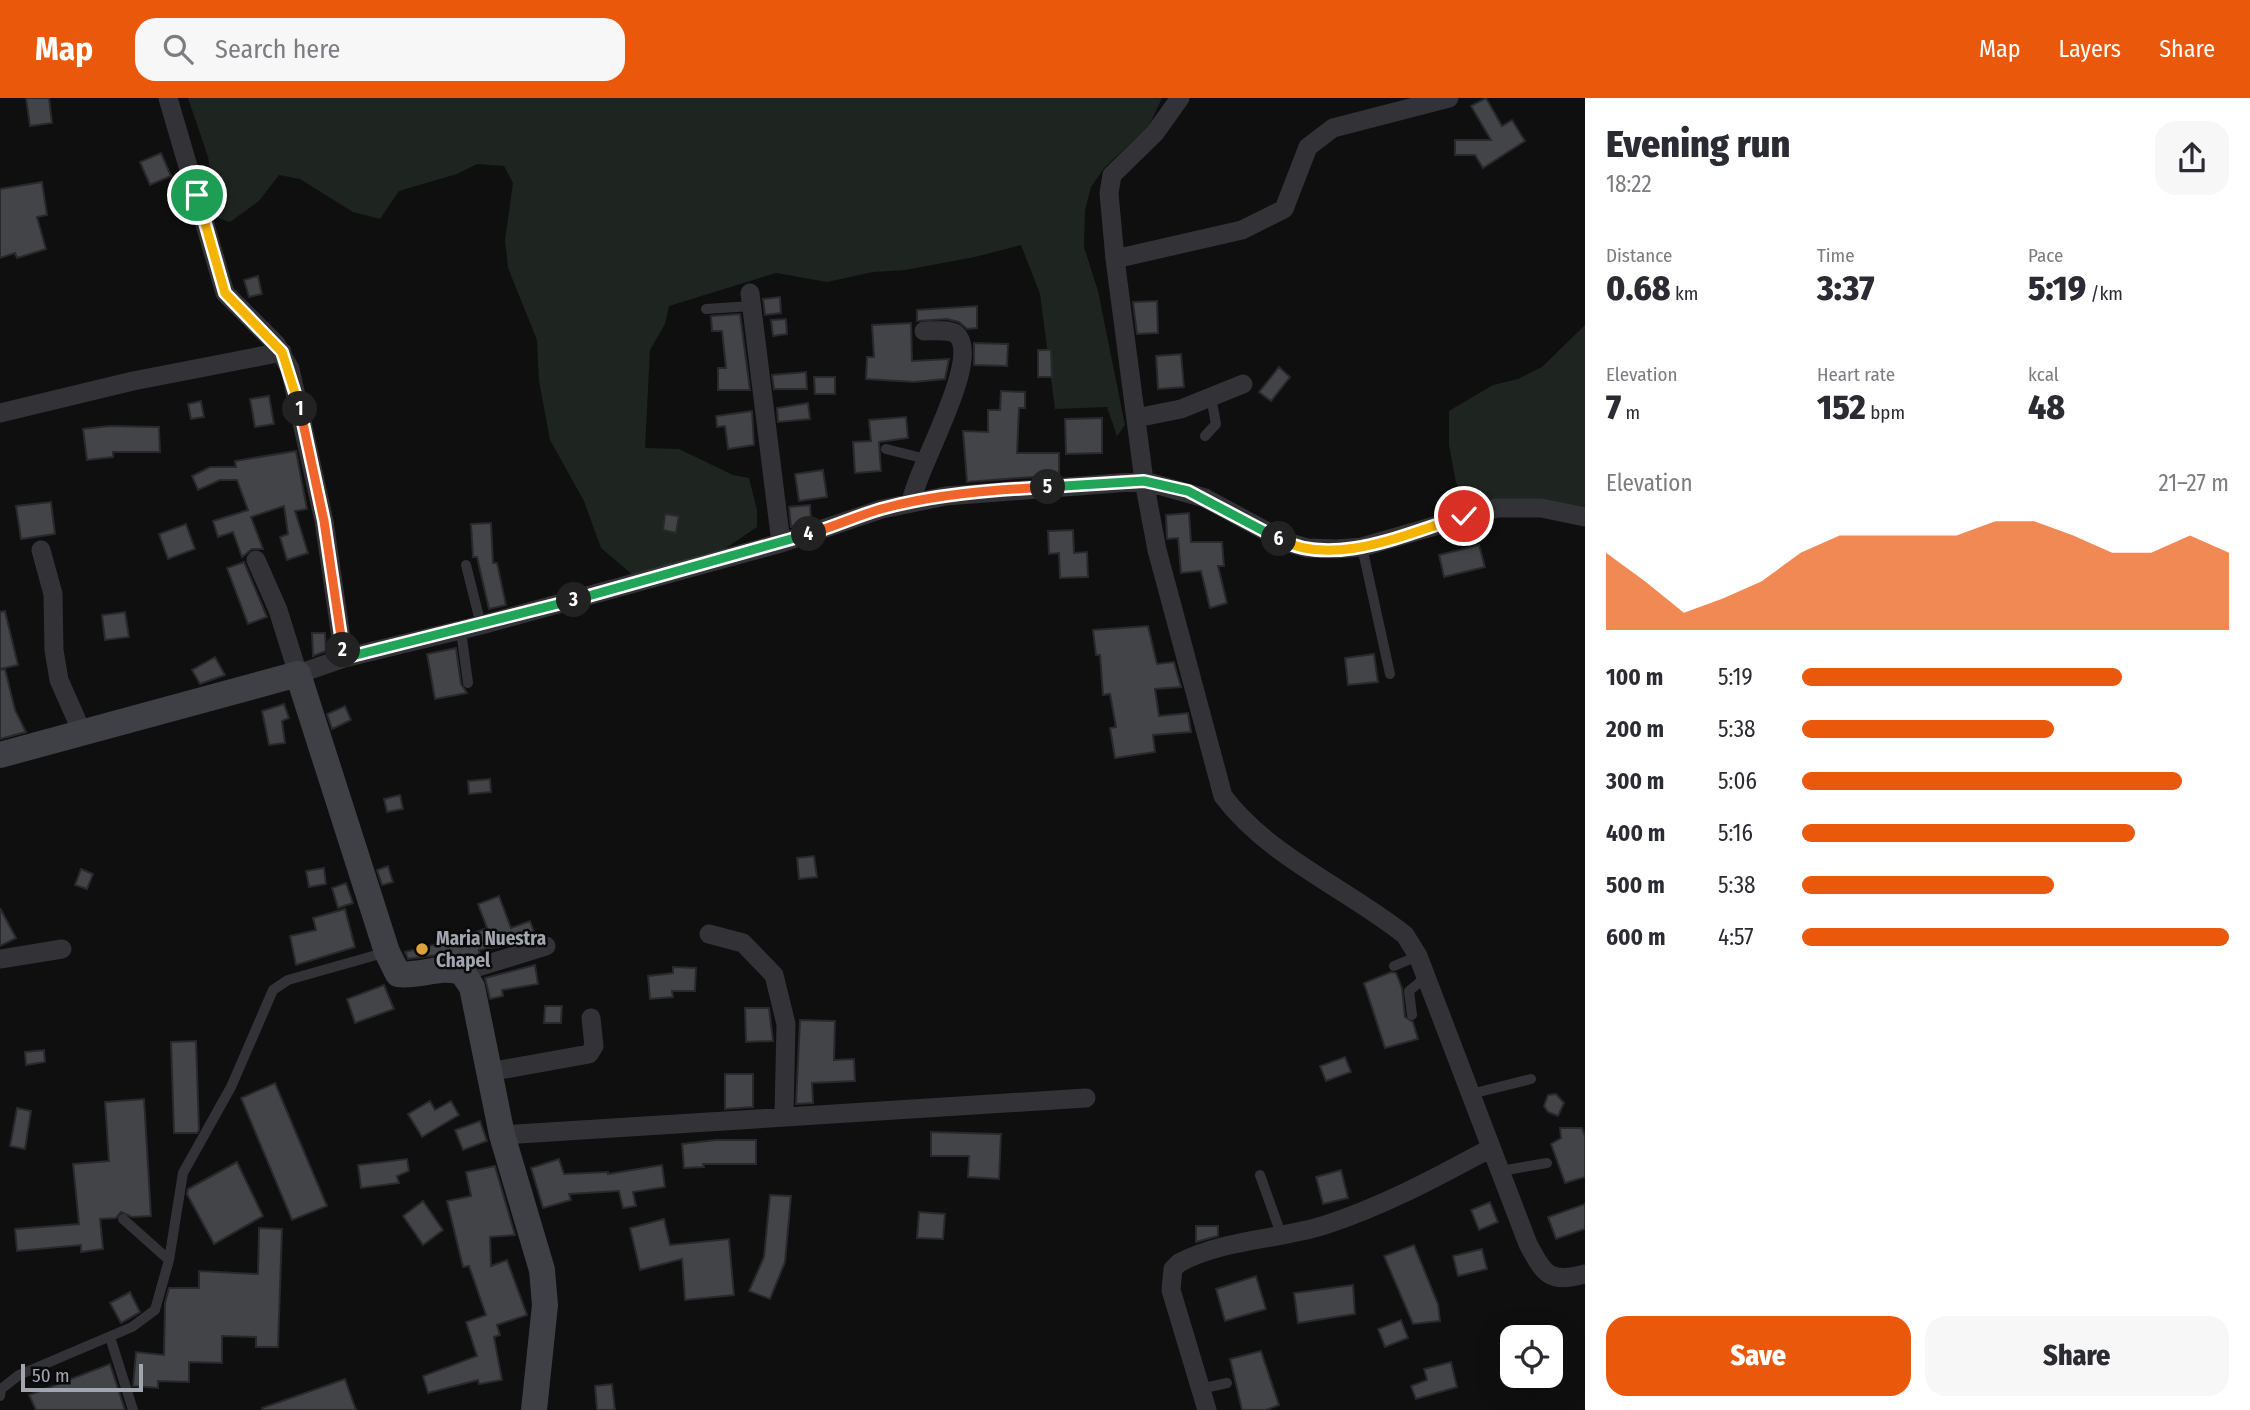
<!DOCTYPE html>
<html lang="en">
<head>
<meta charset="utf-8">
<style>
	body { margin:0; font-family:"Fira Sans Condensed",sans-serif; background:#f7f7f7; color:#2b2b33; height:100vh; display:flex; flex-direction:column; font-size:26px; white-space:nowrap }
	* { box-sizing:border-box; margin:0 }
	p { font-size:23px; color:#7c7c81 }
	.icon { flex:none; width:38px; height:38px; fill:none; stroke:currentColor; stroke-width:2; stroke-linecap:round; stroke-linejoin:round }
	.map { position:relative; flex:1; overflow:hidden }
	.side { display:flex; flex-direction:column; background:#fff; width:665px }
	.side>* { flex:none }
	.controls { position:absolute; left:1500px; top:1227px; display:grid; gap:14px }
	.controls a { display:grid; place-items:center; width:63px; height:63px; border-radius:14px; background:#fff; box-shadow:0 7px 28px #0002; font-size:35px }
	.scale { position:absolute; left:21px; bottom:18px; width:122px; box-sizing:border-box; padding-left:7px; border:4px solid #a2a6b0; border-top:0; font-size:19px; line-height:24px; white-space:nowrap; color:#a2a6b0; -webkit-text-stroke:5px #0a0a0b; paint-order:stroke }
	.pin { position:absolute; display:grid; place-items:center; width:60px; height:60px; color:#fff; margin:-30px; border:4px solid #fff; border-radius:50%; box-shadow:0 2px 7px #0007 }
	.km { position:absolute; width:35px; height:35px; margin:-18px; border-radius:50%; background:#222; color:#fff; font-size:19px; line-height:35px; text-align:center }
	.round { display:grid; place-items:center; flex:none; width:74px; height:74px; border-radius:21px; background:#f7f7f7 }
	.overview { display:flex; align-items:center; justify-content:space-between; height:119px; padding:0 21px }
	h1 { font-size:38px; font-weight:800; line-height:52px }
	.stats { display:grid; grid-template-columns:repeat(3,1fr); gap:10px; height:119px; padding:7px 21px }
	.stats div { display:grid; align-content:center }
	.stats b { font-size:35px; font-weight:800 }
	.stats small { font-size:19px; font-weight:400 }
	.stats p { font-size:19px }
	.chart { height:196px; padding:14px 21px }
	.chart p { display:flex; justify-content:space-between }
	.chart svg { width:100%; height:126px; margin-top:7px; fill:#ea580c; opacity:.7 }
	.primary-button { display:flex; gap:14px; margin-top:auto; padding:14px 21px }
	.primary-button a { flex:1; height:80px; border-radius:21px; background:#ea580c; color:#fff; font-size:28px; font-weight:800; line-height:80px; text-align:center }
	.primary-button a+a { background:#f7f7f7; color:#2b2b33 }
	ul { padding:0 21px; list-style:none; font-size:23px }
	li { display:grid; grid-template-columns:112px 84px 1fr; align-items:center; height:52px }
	li i { height:18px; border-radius:9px; background:#ea580c }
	header { display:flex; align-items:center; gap:42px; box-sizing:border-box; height:98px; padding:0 35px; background:#ea580c; color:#fff }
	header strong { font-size:33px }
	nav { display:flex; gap:38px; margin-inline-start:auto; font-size:24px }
	.search { width:490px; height:63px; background:#f7f7f7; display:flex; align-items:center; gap:18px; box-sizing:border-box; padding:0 24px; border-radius:21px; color:#7c7c81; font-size:26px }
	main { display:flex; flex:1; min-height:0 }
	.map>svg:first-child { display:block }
</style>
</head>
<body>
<header>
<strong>Map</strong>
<div class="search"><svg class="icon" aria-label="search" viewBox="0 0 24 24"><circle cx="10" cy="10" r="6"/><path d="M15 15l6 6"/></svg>Search here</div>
<nav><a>Map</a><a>Layers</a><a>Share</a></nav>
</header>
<main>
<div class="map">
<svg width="1585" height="1312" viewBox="0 0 1585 1312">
	<rect width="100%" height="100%" fill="#0f0f10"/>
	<path fill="#1e241f" d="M188,0H1162L1149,28L1105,69L1091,89L1085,112L1084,149L1098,193L1125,327L1117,338L1107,309L1055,311L1040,196L1021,147L975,159L905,172L873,174L827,184L776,175L669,208L665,226L650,252L645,350L679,351L733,377L749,380L757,412V429L714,458L634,478L601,450L584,403L550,342L539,283L537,242L508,170L505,142L513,85L504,68L477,66L457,76L399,93L380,121L353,114L300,81L279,77L259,103L230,124L218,120L208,59Z
		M1585,227V413L1513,403H1474L1456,385L1449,347V313L1493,287L1518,281L1542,269Z"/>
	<path fill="#434448" stroke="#29292c" stroke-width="2" d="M26,0H49L52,25L30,28Z
		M1486,0L1502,28L1512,22L1525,43L1483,70L1475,57H1455V42H1491L1471,8Z
		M161,55L171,78L150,87L140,64Z
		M42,84L47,117L37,119L46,151L17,160L15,155L0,160V91Z
		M258,178L262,196L249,199L244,182Z
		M780,199L781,215L765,217L763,201Z
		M1157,203L1158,235L1137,236L1133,204Z
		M977,208V230L967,231L959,224L947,221L917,223V212Z
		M740,216L750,292H718V270H726L722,233H712L711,218Z
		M786,221L787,236L773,238L771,222Z
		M911,225L912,263L949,261L945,281L914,284L866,281L867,259H874L872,227Z
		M974,245L1008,246L1007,268L974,267Z
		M1038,252H1051L1052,279H1038Z
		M1181,256L1184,289L1158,291L1156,258Z
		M1279,269L1290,279L1271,303L1259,294Z
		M806,274L807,291H774L772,277Z
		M814,279H835V296H815Z
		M1001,293L1025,294V310H1019L1017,355H1059V377L967,384L963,333L988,334V312H1000Z
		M269,298L274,326L255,329L250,301Z
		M201,303L204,319L191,321L188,306Z
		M808,305L810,321L778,324L777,310Z
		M752,313L754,347L728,351L725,328L717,329L716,318Z
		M906,319L908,340L879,344L881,373L855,375L853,344L871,343L869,322Z
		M1102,320V355L1066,356L1065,321Z
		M110,328L159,329L160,354H113V359L87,362L83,331Z
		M296,353L307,411L295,413L308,455L287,462L280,439L288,436L284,408L251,419L263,451H252L242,459L233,434L218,439L213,423L248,412L237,382H220L198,392L192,378L210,369H236L235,363Z
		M823,372L827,399L799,403L795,376Z
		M51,404L55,436L21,441L16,408Z
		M810,407L811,422L791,429L789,409Z
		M1189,415L1191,444H1222L1224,468H1218L1227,505L1210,510L1201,473L1181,475L1178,440L1167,441L1166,417Z
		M665,416L679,418L676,435L663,432Z
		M491,425L493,465H497L506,507L489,511L477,459H473L471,426Z
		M186,426L195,451L168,461L159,436Z
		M1073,432L1074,455L1087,454L1088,479L1060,480L1059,455L1049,456L1048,433Z
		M1479,447L1485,469L1444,479L1439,457Z
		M244,464L267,519L248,526L227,470Z
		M5,513L18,567L0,571V514Z
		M125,514L129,539L105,542L102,517Z
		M1148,528L1157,566L1174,564L1181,589L1155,591L1159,618L1188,615L1191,634L1153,637L1155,654L1115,660L1110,630L1116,629L1110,596L1103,597L1100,557H1096L1093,532Z
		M312,535H325L326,553L313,558Z
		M456,550L461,586L467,595L435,601L427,556Z
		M1374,556L1378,584L1348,587L1345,560Z
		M215,559L225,577L200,586L192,572Z
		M5,571L15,612L26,634L0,641V572Z
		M284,606L289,620L282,623L285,645L269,647L262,613Z
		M345,608L351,622L332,631L327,616Z
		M490,681L491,694L469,696L468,683Z
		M400,697L403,711L387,714L384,701Z
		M814,758L817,779L799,781L797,760Z
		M388,768L393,784L382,787L377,772Z
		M324,770L326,786L309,789L306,773Z
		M81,771L93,776L87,791L75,787Z
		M346,785L353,805L338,810L332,790Z
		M499,798L511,830L530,823L535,837L504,848L479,852L480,856L467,860L445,856L408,861L405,854L457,841L487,830L478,806Z
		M0,810L16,840L0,848Z
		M345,811L355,849L296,867L290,838L316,832L313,820Z
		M535,867L538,886L502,892L503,898L490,901L485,880Z
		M673,869L696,870L695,893H672L673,899L650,901L648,878L673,875Z
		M1391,874L1396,875L1402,890L1405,919L1413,924L1418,941L1385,950L1364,885Z
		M384,887L394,911L355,925L347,901Z
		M545,908H562L561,925H544Z
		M745,910H769L773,943L746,944Z
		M800,922L835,923L834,962L854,961L855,983L812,985L813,1005L796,1006Z
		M196,943L199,1032L197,1035H174L171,944Z
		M44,952L45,964L26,967L25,954Z
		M1345,959L1351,974L1326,983L1320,968Z
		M725,976H753V1009L725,1011Z
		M275,985L327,1108L292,1122L241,1000Z
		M1556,996L1564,1005L1558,1018L1548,1014L1544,1008L1548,997Z
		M144,1001L151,1118L132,1119L121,1114L116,1120L100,1121L103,1151L81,1154V1147L17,1153L15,1131L79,1126L73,1066L109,1063L105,1004Z
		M430,1003L435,1012L451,1003L459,1017L422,1039L408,1016Z
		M17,1010L31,1013L25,1051L10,1048Z
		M480,1023L487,1043L463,1052L455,1032Z
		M1560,1030H1582L1585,1038V1079L1565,1085L1551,1046L1561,1040Z
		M931,1034L1001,1036L999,1081L968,1079L969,1058H931Z
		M716,1042H756V1066H703L704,1069L684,1070L682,1046Z
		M407,1061L409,1073L397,1078L399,1085L361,1090L358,1067Z
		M559,1061L564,1076L608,1074V1076L662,1067L665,1089L633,1094L636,1108L623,1110L619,1093L569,1096L571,1102L543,1110L531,1070Z
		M237,1064L263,1118L214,1146L187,1096L188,1091Z
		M495,1068L515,1137L490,1139L491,1168L507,1162L527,1217L497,1227L500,1237L494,1239L502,1282L479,1286L478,1282L428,1295L423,1278L477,1258L466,1224L486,1217L469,1168L463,1169L447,1103L471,1098L466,1074Z
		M1341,1072L1348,1100L1323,1106L1316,1079Z
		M770,1097L791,1098L785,1164L770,1201L749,1193L764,1159Z
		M423,1103L443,1132L423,1147L403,1118Z
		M1490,1104L1498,1124L1479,1132L1471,1112Z
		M1585,1106V1131L1556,1141L1548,1119Z
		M919,1114L945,1116L943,1141L917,1140Z
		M664,1121L670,1147L729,1141L734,1197L685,1202L682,1161L640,1172L630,1130Z
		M1196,1128H1218V1138L1196,1144Z
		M259,1130L282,1131L278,1249H256V1239L222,1238V1265L189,1264V1284L158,1283V1290L133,1288L136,1254L164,1257L165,1205L169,1190H199V1173L258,1176Z
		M1414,1147L1438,1206L1440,1223L1413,1226L1384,1158Z
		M1482,1151L1487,1171L1458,1178L1453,1158Z
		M1256,1178L1266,1211L1225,1223L1216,1191Z
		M1353,1187L1355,1216L1298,1225L1294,1195Z
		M130,1194L140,1214L121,1225L110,1205Z
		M1401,1222L1408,1240L1385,1249L1378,1231Z
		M1261,1253L1279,1307L1266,1312H1242L1230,1261Z
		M1451,1264L1457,1289L1416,1301L1411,1288L1427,1282L1424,1271Z
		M110,1266L125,1312H36L29,1297Z
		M345,1281L356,1312H262V1310Z
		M612,1286L615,1312H597L595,1288Z"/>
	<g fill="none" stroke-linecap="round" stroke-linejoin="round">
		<path stroke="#333337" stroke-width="10" d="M706,211L752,208
			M1205,338L1216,326L1211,299
			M886,351L926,361
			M1362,449L1390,576
			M466,467L481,527
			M461,533L468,585
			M1394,868L1418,858
			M1412,917L1409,893L1426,879
			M1471,996L1531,981
			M1500,1073L1547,1065
			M1260,1077L1281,1136
			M123,1121L169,1162
			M110,1239L133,1312
			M1200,1291L1227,1285
			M0,1298L1,1291L19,1277L132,1229L155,1212L169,1162L183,1075L231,989L273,892L288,882L387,854"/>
		<path stroke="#333337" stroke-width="19" d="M168,0L225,195L276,246L290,271L324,423L344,560
			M1449,0L1333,30L1308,49L1284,111L1242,132L1115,161L1144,383L1157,452L1223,698C1269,759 1346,790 1405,837L1418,858L1528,1146C1544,1176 1549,1186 1585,1176
			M1115,161L1109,95L1112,77L1155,35L1180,0
			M750,195L781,445
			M0,315L133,283L282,254
			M1136,320L1181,311L1243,286
			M911,405C915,373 984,259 956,236C949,231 933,233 924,233
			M41,452L53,496L54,552L59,582L82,634
			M256,462L278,512L298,576L344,560L481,527L781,445L882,411L946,398L1144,383L1205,400L1286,444L1307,450L1336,451L1362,449L1497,410H1541L1585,419
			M709,836L743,845L774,877L786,926L784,1017
			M0,861L62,851
			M462,874L546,848
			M489,974L589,956L594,948L591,920
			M502,1037L1086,1000
			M1207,1312L1171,1192L1173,1171L1179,1165C1224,1141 1278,1142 1325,1127C1384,1108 1437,1079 1491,1050"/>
		<path stroke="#3f4045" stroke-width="26" d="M0,657L298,576L387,854L398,876C420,879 440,867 462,874L472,889L502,1037L542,1172L545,1207L534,1312"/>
	</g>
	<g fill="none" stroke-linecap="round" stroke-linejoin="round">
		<g stroke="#fff" stroke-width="14">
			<path id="split-1" d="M197,97L225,195L282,254L300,311"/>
		</g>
		<g stroke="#fff" stroke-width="14">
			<path id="split-2" d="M300,311L324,423L343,552"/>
		</g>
		<g stroke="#fff" stroke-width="14">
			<path id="split-3" d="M343,552L344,560L574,502"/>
		</g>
		<g stroke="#fff" stroke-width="14">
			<path id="split-4" d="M574,502L809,436"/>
		</g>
		<g stroke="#fff" stroke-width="14">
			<path id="split-5" d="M809,436C833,429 857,418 881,411C935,396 992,392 1048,389"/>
		</g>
		<g stroke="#fff" stroke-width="14">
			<path id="split-6" d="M1048,389L1144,383L1188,393L1279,441"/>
		</g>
		<g stroke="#fff" stroke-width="14">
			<path id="split-7" d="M1279,441C1334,471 1410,434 1464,418"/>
		</g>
		<use href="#split-1" stroke="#f5b400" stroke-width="9"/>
		<use href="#split-2" stroke="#f0652b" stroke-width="9"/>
		<use href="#split-3" stroke="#22a559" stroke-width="9"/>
		<use href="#split-4" stroke="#22a559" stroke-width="9"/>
		<use href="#split-5" stroke="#f0652b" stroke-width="9"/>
		<use href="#split-6" stroke="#22a559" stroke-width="9"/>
		<use href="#split-7" stroke="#f5b400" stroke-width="9"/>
	</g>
	<circle fill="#daa33d" stroke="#0a0a0b" stroke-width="2.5" cx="422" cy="851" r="7"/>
	<g text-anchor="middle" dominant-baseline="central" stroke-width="5" stroke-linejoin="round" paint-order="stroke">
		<g font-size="19" font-weight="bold" fill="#a2a6b0" stroke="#0a0a0b" text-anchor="start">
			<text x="436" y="840">Maria Nuestra<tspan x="436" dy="22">Chapel</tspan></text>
		</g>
	</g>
</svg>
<div class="controls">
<a><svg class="icon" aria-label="locate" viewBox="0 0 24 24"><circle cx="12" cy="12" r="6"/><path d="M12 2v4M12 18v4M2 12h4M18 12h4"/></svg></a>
</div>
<div class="scale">50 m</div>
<div class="pin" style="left:197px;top:97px;background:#1e9e55"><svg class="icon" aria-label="arrive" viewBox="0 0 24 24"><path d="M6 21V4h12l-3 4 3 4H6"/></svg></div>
<div class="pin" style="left:1464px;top:418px;background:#d93025"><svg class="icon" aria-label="check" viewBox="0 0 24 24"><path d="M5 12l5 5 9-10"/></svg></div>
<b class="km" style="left:300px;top:311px">1</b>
<b class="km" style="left:343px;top:552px">2</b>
<b class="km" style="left:574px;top:502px">3</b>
<b class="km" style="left:809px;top:436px">4</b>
<b class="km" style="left:1048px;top:389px">5</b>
<b class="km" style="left:1279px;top:441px">6</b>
</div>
<section class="side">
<div class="overview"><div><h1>Evening run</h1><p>18:22</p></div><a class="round"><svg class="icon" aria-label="share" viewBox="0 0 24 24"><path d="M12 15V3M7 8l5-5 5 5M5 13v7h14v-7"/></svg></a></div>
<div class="stats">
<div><p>Distance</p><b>0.68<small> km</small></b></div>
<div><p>Time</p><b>3:37</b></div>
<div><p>Pace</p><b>5:19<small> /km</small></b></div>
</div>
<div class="stats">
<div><p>Elevation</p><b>7<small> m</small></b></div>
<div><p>Heart rate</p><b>152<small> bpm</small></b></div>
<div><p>kcal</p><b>48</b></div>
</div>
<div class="chart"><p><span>Elevation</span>21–27 m</p>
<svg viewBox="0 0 160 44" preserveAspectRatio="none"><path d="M0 44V17L10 27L20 38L30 33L40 27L50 17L60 11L70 11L80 11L90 11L100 6L110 6L120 11L130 17L140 17L150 11L160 17V44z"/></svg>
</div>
<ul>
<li><b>100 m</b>5:19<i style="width:75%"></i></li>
<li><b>200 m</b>5:38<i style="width:59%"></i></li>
<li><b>300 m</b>5:06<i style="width:89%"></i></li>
<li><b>400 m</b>5:16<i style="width:78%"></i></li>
<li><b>500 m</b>5:38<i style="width:59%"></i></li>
<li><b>600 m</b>4:57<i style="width:100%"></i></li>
</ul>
<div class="primary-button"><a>Save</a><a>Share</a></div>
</section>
</main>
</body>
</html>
